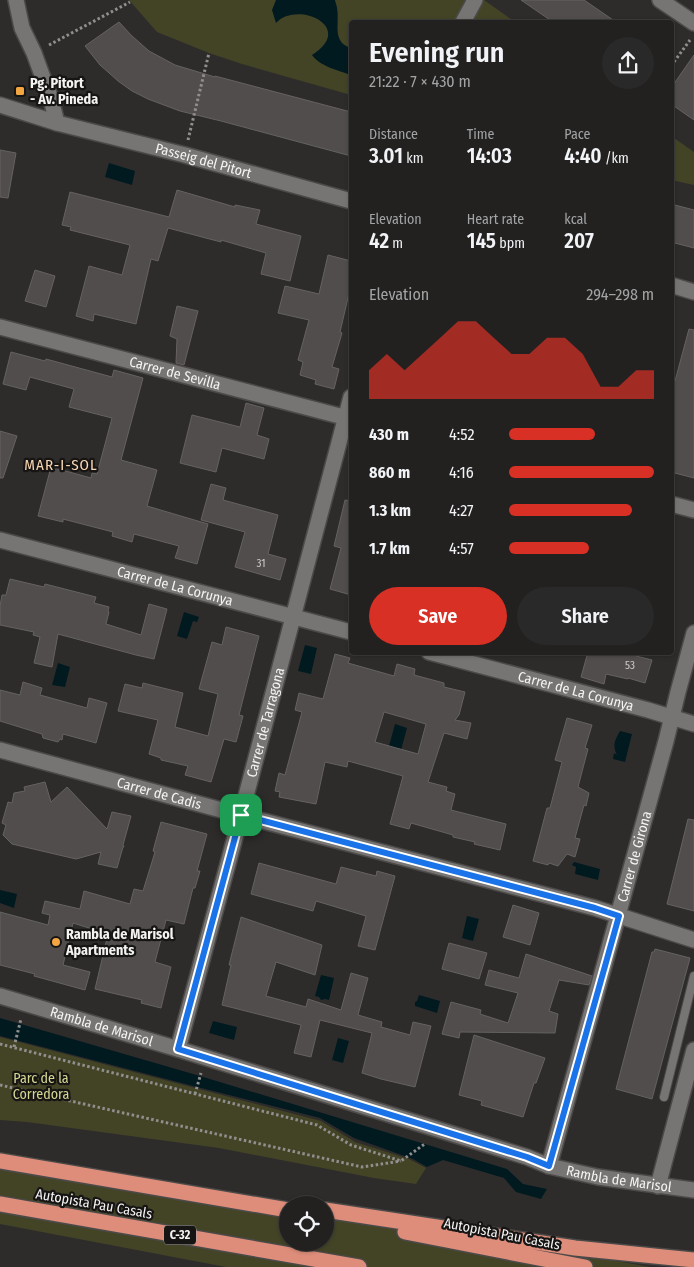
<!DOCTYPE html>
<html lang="en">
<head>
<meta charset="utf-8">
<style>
	body { margin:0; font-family:"Fira Sans Condensed",sans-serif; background:#2a2929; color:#f1f3f6; height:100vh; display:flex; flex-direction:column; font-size:19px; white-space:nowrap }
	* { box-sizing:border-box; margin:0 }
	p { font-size:16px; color:#a2a3a5 }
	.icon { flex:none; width:28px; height:28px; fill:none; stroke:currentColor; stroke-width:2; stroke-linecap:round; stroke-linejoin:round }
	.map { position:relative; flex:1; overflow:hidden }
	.sheet { position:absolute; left:349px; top:20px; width:325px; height:635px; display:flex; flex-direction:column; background:#222120; border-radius:5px; box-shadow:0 1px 4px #0004,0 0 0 1px #3f3e3e }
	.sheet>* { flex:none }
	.tools { position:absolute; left:279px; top:1196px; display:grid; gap:10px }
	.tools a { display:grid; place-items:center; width:55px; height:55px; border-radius:50%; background:#222120; box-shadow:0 1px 4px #0004,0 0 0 1px #3f3e3e; font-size:25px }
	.pin { position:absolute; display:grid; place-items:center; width:42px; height:42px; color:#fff; margin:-21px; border-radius:10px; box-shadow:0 2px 8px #0006 }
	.round { display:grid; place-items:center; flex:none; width:52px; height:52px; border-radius:26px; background:#2a2929 }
	.head { display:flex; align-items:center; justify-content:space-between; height:85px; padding:0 20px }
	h1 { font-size:28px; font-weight:600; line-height:38px }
	.stats { display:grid; grid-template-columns:repeat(3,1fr); gap:8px; height:85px; padding:5px 20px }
	.stats div { display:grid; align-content:center }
	.stats b { font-size:21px; font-weight:600 }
	.stats small { font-size:14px; font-weight:400 }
	.stats p { font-size:14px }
	.chart { height:140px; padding:10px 20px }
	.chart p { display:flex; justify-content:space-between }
	.chart svg { width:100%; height:90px; margin-top:5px; fill:#d93025; opacity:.7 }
	.cta { display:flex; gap:10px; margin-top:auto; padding:10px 20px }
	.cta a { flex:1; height:58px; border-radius:30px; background:#d93025; color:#fff; font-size:20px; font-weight:600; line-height:58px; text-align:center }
	.cta a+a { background:#2a2929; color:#f1f3f6 }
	ul { padding:0 20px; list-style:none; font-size:16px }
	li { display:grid; grid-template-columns:80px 60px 1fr; align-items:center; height:38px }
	li i { height:12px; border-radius:6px; background:#d93025 }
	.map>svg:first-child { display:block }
</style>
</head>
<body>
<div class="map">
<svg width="694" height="1267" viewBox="0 0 694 1267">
	<rect width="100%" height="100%" fill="#2e2c2b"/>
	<path fill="#434426" d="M129,0H484L515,22H351V95L242,64L209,53L157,32Z
		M671,136L694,152V185L671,180Z
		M0,1037L321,1121L355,1142L409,1159L426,1168L416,1184L374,1178L219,1148L27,1122L0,1120Z
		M0,1152L300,1205H288V1242H325V1209L650,1267H226L0,1224Z"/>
	<path fill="#001a20" d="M276,0H335C335,1 337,6 337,8C340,23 331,42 351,48V75C340,71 319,66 312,55C357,26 296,0 276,23L272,10Z
		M109,163L135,171L132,185L105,177Z
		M184,612L199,617L197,622L193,621L187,639L177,636Z
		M305,645L317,648L311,674L298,671Z
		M58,663L70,667L65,687L52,685Z
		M395,724L407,728L401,750L389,746Z
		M620,731L632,734L625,762L613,759L614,753L617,755C612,745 615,740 620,731Z
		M574,862L600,869L598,880L575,874L576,867L572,865Z
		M0,890L17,894L14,908L0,903Z
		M467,916L479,919L473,941L462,938Z
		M321,975L334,978L329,1000L325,999L321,1000L319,997L315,996Z
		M419,995L440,1001L437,1013L415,1006V1002L417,1001Z
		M0,1018L200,1076L507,1169L523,1184L547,1189L541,1199L516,1192L504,1178L443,1160L427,1167L413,1159L354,1138L320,1118L197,1087L0,1036Z
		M213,1021L237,1027L234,1040L209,1033Z
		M338,1038L349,1041L343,1063L332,1060Z"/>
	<path fill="#504d4c" stroke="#656261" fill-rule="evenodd" d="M521,0H584L616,22H553Z
		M119,22L132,36L149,51L175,65L215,77V76L351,112V156L221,121L180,111L148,99L132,91L118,81L108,72L100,65L85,46Z
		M694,55V120L671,104V88Z
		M0,150L16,153L8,198L0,197Z
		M177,190L235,207V205L260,210L256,224L301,236L290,281L261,274L266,253L221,240V242L168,228L158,261L151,259L136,324L94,314L93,321L76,316L89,266L122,275L130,245L70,230L71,227L62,225L70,192L169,217Z
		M671,204L694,210V248L671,242Z
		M328,255L351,261V285L340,332L342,333L332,367L339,369L334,389L315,384L316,380L300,375L303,362L298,360L309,320L278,313L285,286L319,294Z
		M35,270L55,276L46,307L25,301Z
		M177,306L198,311L184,365L176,363L177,339L170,336Z
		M689,329L694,330V478L671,472V380L675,381Z
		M11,352L45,361L46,359L112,377L114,370L143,378L121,460L157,470L147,506L208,524L197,564L175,558L179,546L134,534L132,542L112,536L113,532L63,519V522L38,516L51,467L91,478L92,473L97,474L112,418L69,407L74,389L30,377L26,390L3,384Z
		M246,403L264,408L257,435L269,439L264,459L222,448L216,472L180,463L192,415L240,427Z
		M0,431L17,436L3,478H0Z
		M211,484L226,488L223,500L278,515L268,554L286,559L280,580L235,567L245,532L201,520Z
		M345,500L351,501V595L330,589L341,548L334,546Z
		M10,579L44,587L45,584L96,597L94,603L109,607L108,611L109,612L106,624L141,635L149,604L167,609L154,659L136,655L58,634L52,667L34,663L40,637L33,635L34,632L0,625V606L2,595H6Z
		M226,627L259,636L239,715L243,716L236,742L224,739L211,782L185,775L188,766L161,760V758L149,754L158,720L118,711L125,684L142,688L143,683L183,693L175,727L208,736L218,694L199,689L212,642L222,645Z
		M588,652H637L636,656L652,660L645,683L628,678V679L606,674L604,684L581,677Z
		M335,654L350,658L348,663L394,676L397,664L415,669L414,675L444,683V687L465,692L459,715L455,720L471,723L467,739L444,733L428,782L447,787L446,791L455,794L451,810L506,824L500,850L474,844L475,842L453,837V835L411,823L409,829L390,824L403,776L348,761L347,767L325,762L316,804L279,797L280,792L275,791L279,773L285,775L302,712L295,710L299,693L323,699ZM384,712L426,724L418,754L375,742Z
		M23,682L42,688L40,695L87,708L89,698L107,703L96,743L63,734L62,740L60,739L58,742L43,738L42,734L0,721V690L20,695Z
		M567,718L592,725L585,748L588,749L578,787L589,793L586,806L584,805L575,838L580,839L575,857L567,854L558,866L549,863L548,865L533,861L547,808H550L562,762L555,760Z
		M45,782L51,802L67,787L107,829L112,812L131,816L123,845L124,847H123L117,868L98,864L101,852L76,859L12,844L3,835L6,825L2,823L8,802L12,803L14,793L25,791L24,787Z
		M688,819L694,820V911L667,904Z
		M161,822L207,834L197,871H200L195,888H193L184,924L166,920L155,962L171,967L161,1008L141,1003L142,1000L95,989L108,934L73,923L63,965L90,972L85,990L34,976L35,974L0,965V912L48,925L50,915L42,913L45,901L80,909L84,891L130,904L134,889L143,891L155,852L153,851Z
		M259,863L336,884L341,867L376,876L377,871L395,876L375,950L358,946L366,916L316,901L313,911L251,894Z
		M513,905L539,913L530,945L503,937Z
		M241,917L322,945L315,975L276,962L266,996L306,1007L308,999L341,1010L351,973L368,978L358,1015L382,1022L381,1027L410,1035L413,1022L431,1026L415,1087L381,1079L362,1073L372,1033L320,1020L311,1057L294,1053L301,1025L222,1005L231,965H229Z
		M449,943L487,953L479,979L442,969Z
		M655,949L690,958L652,1099L616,1089L652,952H654Z
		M526,954L592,976L589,985L559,980L549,1011L558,1014L555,1033L460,1032L459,1038L442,1034L451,1002L481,1010L480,1014L508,1023L518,993L485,985L489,970L519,978Z
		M474,1035L545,1058L536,1083H534L523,1117L481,1105L482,1101L459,1095Z"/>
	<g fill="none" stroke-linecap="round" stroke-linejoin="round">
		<g stroke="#4c4a49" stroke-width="10">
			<path id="lane" d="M664,1097L694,976"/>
		</g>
		<g stroke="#4c4a49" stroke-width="18">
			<g id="street">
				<path d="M16,0L22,28L34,53L42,75L51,99L57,123"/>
				<path d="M660,0L694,23"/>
				<path d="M463,22L475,0"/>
				<path id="s1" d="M0,105L57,123L185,155L351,201"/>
				<path d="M671,285L694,292"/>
				<path id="s2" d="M0,327L351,419"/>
				<path d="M671,504L694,510"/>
				<path id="s3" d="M0,540L351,632"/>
				<path id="s4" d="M429,652L648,710L694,724"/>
				<path id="s5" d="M0,750L225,811L595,908L694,940"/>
				<path id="s6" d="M0,996L178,1049L527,1157L549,1166L598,1177L694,1190"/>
				<path id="s7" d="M178,1049L237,830L351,397"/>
				<path id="s8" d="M549,1166L666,741L678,692L694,633"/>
				<path d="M658,1186L694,1050"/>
			</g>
		</g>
		<g stroke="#4c4a49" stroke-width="18">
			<path id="highway" d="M0,1161L288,1210
				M0,1204L359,1267
				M325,1210L575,1248L694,1260
				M405,1232L585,1267"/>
		</g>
		<path stroke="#918f8e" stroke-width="3" stroke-dasharray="2.5 2.5" stroke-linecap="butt" d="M49,45L130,2
			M671,66L690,40
			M188,140L209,53
			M0,1044L317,1125L351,1145L401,1161L426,1143
			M14,1047L21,1019
			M0,1085L362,1167L401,1161
			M195,1094L201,1073"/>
		<use href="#lane" stroke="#777573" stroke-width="8"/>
		<use href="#street" stroke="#777573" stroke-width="15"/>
		<use href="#highway" stroke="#dd8d7a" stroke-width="15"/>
	</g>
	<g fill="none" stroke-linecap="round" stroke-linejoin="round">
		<g stroke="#fff" stroke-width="10">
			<path id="route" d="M241,815L595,908L619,916L549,1166L527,1157L178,1049Z"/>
		</g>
		<use href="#route" stroke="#1a73e8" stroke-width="6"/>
	</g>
	<g fill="#f2a541" stroke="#161514" stroke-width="2">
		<rect x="15" y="86" width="10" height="10" rx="2.5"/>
		<circle cx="56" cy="942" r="5"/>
	</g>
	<g text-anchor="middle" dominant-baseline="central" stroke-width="4.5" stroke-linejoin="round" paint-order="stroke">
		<g font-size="11" fill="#cbcac8">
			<text x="261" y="563">31</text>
			<text x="630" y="665">53</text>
		</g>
		<rect fill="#161514" stroke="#b1b0af" stroke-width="1" x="164" y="1225.5" width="32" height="19" rx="4"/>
		<g font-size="12" font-weight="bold" fill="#f4f3f2">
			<text x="180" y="1235">C-32</text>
		</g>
		<g font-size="14" font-weight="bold" fill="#f4f3f2" stroke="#161514" text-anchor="start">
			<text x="30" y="83">Pg. Pitort<tspan x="30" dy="16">- Av. Pineda</tspan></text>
			<text x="66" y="934">Rambla de Marisol<tspan x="66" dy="16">Apartments</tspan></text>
		</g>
		<g font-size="14" fill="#f4f3f2" stroke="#161514">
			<text stroke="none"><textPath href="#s1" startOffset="211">Passeig del Pitort</textPath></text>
			<text stroke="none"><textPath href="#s2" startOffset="181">Carrer de Sevilla</textPath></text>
			<text stroke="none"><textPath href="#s3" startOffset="181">Carrer de La Corunya</textPath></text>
			<text stroke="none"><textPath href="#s4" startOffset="152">Carrer de La Corunya</textPath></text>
			<text stroke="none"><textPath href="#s7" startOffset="338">Carrer de Tarragona</textPath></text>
			<text stroke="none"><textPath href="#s5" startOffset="165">Carrer de Cadis</textPath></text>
			<text stroke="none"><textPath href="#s8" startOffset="321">Carrer de Girona</textPath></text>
			<text stroke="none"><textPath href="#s6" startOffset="106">Rambla de Marisol</textPath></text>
			<text stroke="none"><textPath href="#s6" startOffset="646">Rambla de Marisol</textPath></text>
			<text transform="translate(94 1204) rotate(10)">Autopista Pau Casals</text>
			<text transform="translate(502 1234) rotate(11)">Autopista Pau Casals</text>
		</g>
		<g font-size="14" fill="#d4d792" stroke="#161514">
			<text x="41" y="1078">Parc de la<tspan x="41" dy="16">Corredora</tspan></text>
		</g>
		<g font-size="15" letter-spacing="1" fill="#f8d7b3" stroke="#161514">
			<text x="61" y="465">MAR-I-SOL</text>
		</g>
	</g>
</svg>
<div class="tools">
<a><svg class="icon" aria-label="locate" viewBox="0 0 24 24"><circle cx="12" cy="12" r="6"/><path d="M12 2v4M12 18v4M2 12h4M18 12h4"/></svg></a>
</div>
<div class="pin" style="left:241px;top:815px;background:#1e9e55"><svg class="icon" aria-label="arrive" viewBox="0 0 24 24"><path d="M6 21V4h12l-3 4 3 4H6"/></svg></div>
<section class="sheet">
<div class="head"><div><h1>Evening run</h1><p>21:22 · 7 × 430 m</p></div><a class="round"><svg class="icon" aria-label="share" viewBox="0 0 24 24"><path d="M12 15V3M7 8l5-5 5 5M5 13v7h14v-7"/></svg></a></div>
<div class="stats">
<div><p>Distance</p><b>3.01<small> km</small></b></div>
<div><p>Time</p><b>14:03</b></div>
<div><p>Pace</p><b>4:40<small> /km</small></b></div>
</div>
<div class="stats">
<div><p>Elevation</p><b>42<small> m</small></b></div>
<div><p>Heart rate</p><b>145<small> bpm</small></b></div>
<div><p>kcal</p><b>207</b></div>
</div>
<div class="chart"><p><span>Elevation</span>294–298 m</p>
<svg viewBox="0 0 160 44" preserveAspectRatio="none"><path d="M0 44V30L10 22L20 30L30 22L40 14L50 6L60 6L70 14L80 22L90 22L100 14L110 14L120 22L130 38L140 38L150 30L160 30V44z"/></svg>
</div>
<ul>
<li><b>430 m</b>4:52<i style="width:59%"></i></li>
<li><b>860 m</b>4:16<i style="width:100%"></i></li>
<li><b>1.3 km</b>4:27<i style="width:85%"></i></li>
<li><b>1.7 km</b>4:57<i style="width:55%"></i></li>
</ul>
<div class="cta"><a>Save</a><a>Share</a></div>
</section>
</div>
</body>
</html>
